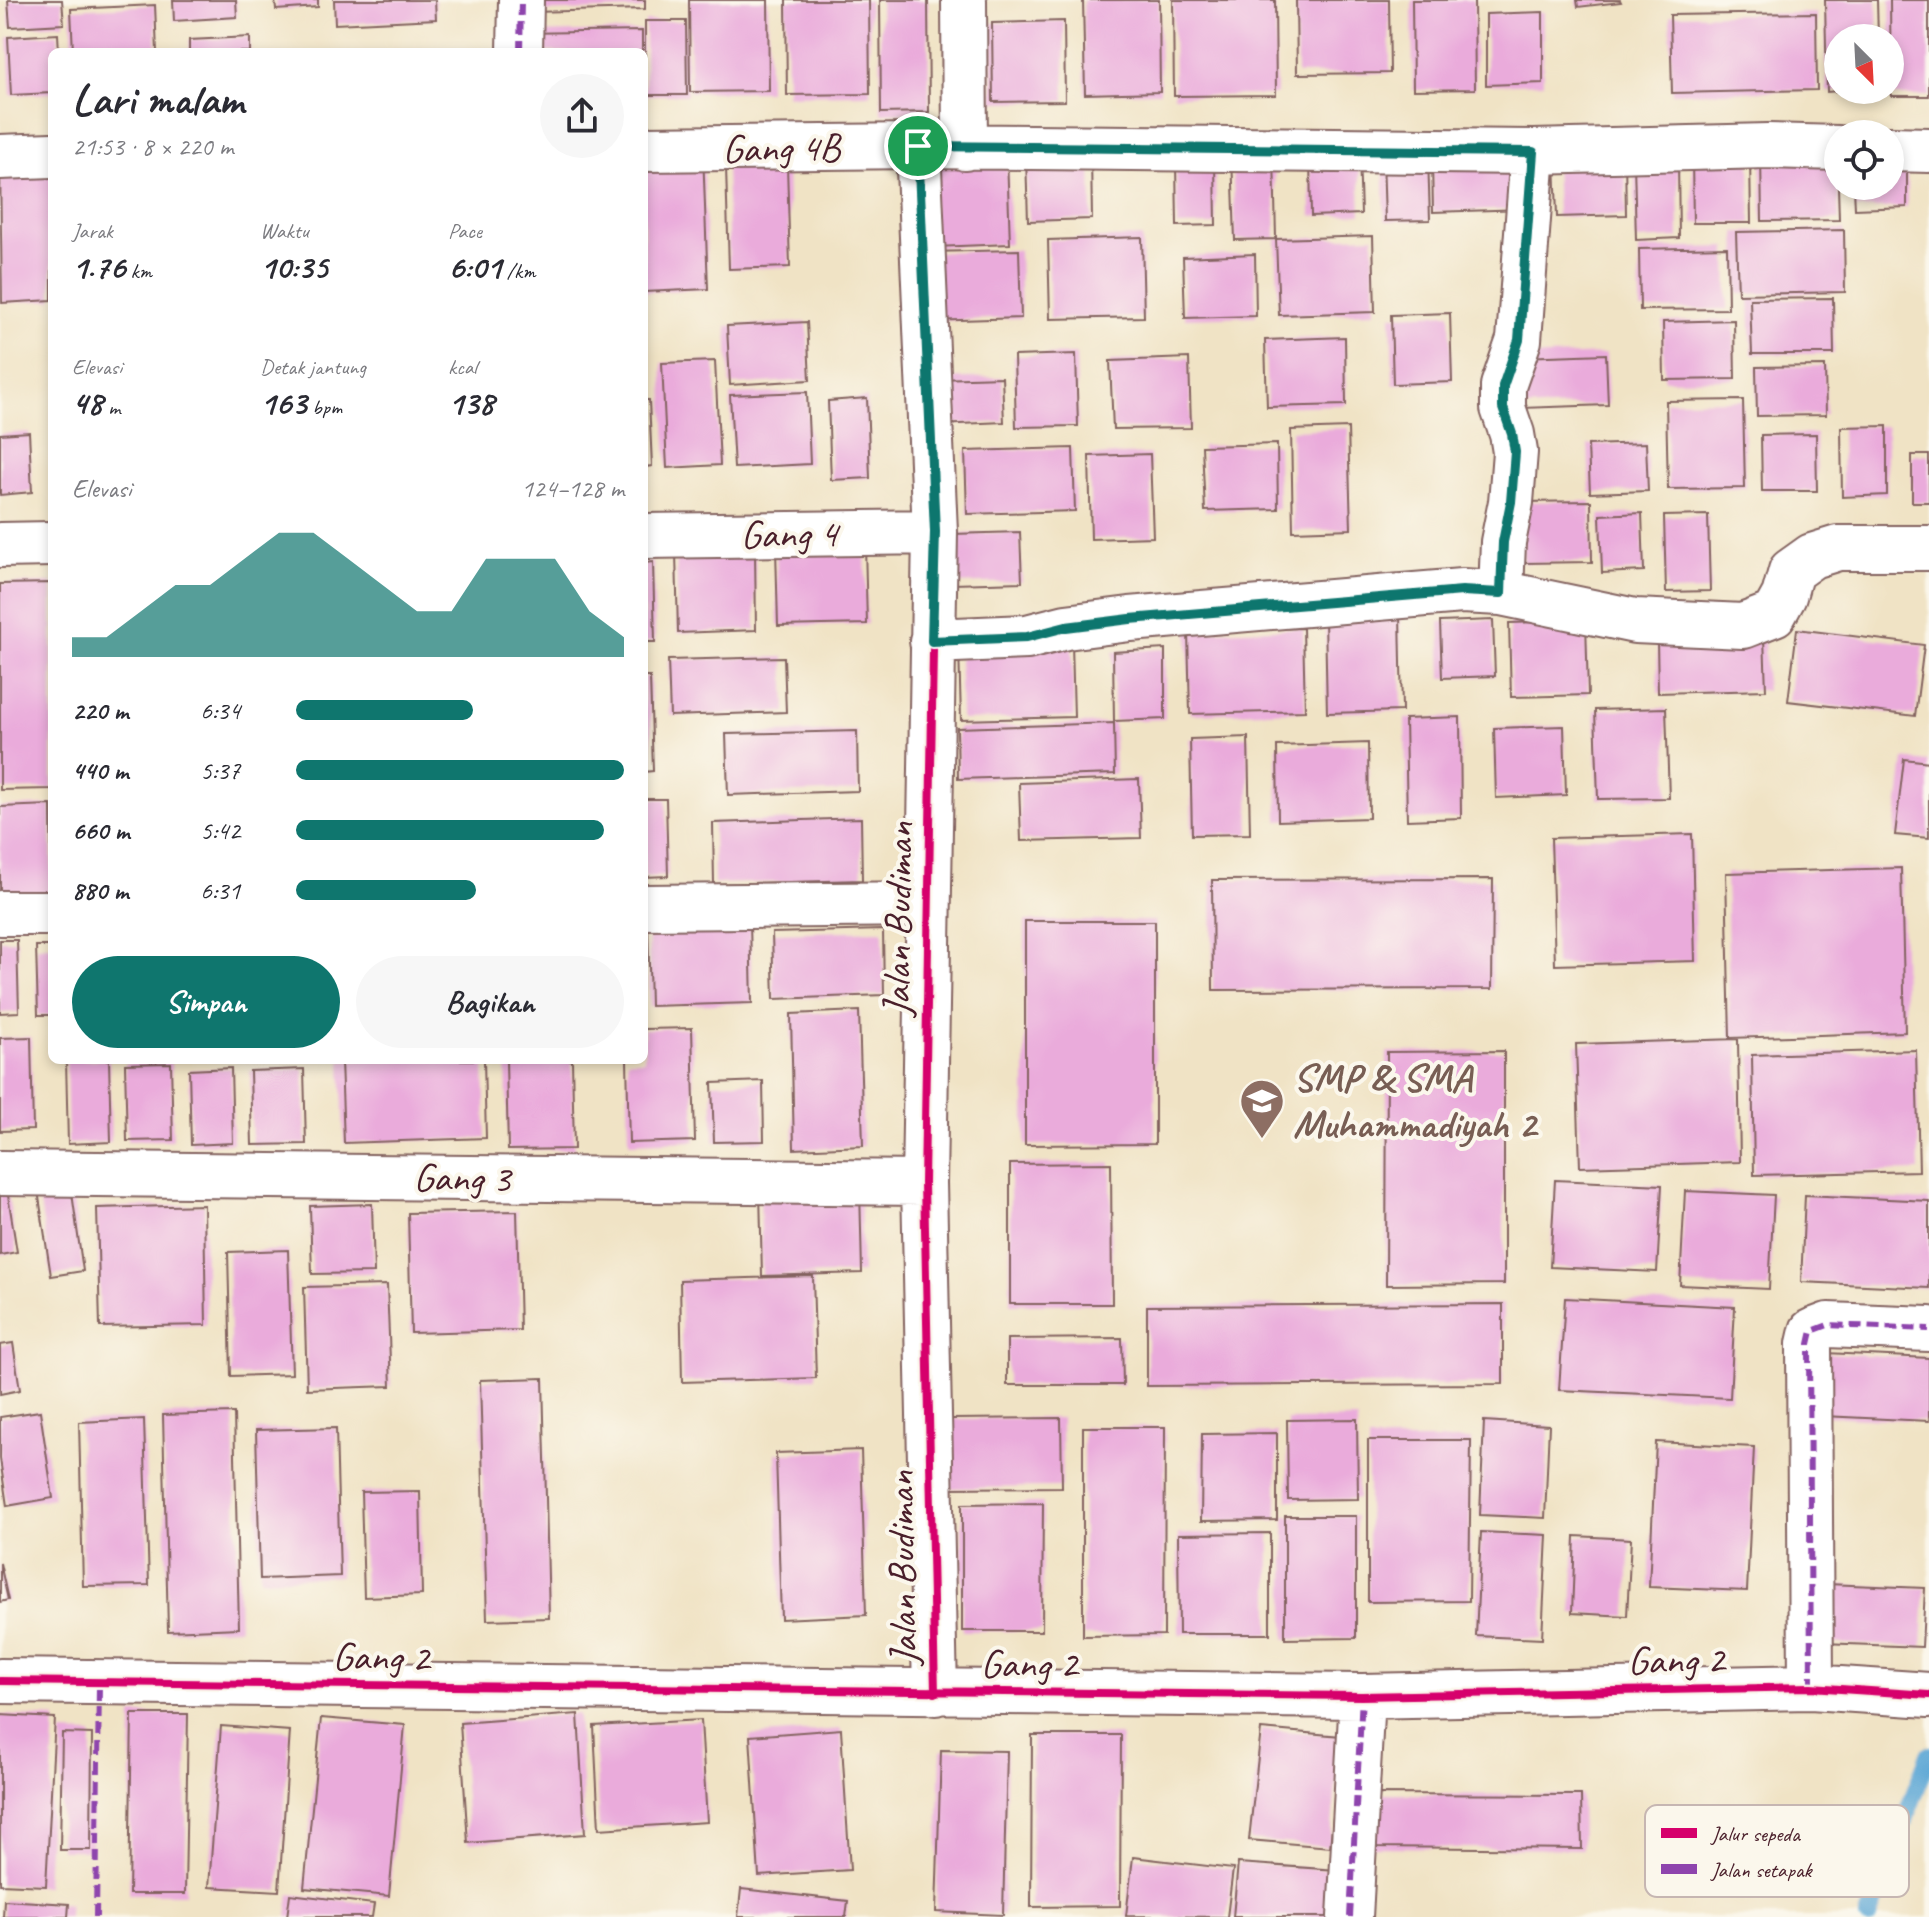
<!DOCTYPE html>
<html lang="id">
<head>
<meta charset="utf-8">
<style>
	body { margin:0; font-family:Caveat,sans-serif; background:#f7f7f7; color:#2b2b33; height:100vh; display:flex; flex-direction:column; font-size:30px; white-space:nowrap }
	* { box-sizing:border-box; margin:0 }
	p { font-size:26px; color:#7c7c81 }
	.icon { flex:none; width:44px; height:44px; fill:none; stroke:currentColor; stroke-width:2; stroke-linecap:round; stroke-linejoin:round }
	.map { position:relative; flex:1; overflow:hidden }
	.panel { position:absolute; left:48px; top:48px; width:600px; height:1016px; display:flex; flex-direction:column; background:#fff; border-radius:12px; box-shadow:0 4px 12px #0003 }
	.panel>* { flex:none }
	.needle { width:52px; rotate:156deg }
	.tools { position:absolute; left:1824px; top:24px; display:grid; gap:16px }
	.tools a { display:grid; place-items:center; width:80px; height:80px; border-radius:50%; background:#fff; box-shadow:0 4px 12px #0003; font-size:40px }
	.pin { position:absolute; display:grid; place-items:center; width:68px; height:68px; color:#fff; margin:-34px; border:4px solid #fff; border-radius:50%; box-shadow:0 2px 8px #0007 }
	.round { display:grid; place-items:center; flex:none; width:84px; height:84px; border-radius:42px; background:#f7f7f7 }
	.summary { display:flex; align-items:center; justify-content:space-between; height:136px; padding:0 24px }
	h1 { font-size:44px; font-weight:700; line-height:60px }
	.stats { display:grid; grid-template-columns:repeat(3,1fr); gap:12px; height:136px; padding:8px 24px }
	.stats div { display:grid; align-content:center }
	.stats b { font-size:34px; font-weight:700 }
	.stats small { font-size:22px; font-weight:400 }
	.stats p { font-size:22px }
	.chart { height:224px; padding:16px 24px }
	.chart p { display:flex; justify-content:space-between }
	.chart svg { width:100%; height:144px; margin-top:8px; fill:#0f766e; opacity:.7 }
	.primary-button { display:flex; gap:16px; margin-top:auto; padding:16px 24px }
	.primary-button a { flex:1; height:92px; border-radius:48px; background:#0f766e; color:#fff; font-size:32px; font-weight:700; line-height:92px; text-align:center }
	.primary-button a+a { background:#f7f7f7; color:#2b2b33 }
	ul { padding:0 24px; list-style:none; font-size:26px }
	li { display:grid; grid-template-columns:128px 96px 1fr; align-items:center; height:60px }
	li i { height:20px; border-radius:10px; background:#0f766e }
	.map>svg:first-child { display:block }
</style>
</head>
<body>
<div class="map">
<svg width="1929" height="1917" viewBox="0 0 1929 1917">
	<rect width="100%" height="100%" fill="#fbf7ec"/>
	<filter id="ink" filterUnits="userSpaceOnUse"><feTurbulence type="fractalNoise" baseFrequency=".0125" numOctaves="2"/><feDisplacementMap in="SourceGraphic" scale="16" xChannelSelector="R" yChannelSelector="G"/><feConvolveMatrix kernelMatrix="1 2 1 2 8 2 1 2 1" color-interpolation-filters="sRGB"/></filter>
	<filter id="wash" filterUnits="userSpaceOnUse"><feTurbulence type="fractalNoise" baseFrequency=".006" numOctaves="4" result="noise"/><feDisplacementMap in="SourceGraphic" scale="32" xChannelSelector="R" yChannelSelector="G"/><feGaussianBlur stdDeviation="1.8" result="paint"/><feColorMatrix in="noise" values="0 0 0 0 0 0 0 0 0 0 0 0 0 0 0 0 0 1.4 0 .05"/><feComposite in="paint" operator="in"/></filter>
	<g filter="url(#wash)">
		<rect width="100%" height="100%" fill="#f0e3c5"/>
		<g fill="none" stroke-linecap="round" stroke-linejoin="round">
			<path stroke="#5ea8d6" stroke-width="18" d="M1868,1917L1929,1755"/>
		</g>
		<g id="blocks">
			<path fill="#eaabdb" d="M8,0H62L64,24L10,27Z
				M173,0H236L237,17L174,21Z
				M275,0H318V7L276,10Z
				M334,0H435L436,19L335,24Z
				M532,0H645V9L532,12Z
				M689,0H768L769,91L690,92Z
				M786,0H869L870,94L787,95Z
				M880,0H928L929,112L881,113Z
				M1083,0H1159L1160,92L1085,94Z
				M1173,0H1275L1276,95L1174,96Z
				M1296,0H1389L1390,73L1297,74Z
				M1412,0H1474L1475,89L1413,90Z
				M1577,0H1620L1621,2L1578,7Z
				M1825,0H1877L1878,38H1838V91L1827,92Z
				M1890,0H1929V96H1891Z
				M155,5L157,52H73L71,9Z
				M1543,12V83L1486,85V14Z
				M1816,13L1817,90L1672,93L1670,15Z
				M645,21H686L687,95H645Z
				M1064,21L1065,101L993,102L992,23Z
				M642,31V52H522V33Z
				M58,34L59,52H52V93L11,95L8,37Z
				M250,37V52H189V40Z
				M703,151L708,289L644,292V154Z
				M1837,152L1839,220L1762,221L1761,154Z
				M1091,154L1092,219L1028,221L1026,157Z
				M1274,154L1276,239L1235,240L1232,155Z
				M1359,155L1361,214L1311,216L1310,156Z
				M1625,155L1626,215L1557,217L1555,157Z
				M1007,156L1010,244L934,247L932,158Z
				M1428,156L1430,220L1385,221L1383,157Z
				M1750,156L1751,223H1693L1692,157Z
				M1890,157H1907V207L1855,209L1854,186H1890Z
				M1524,159L1525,209L1433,212L1432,160Z
				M1678,161L1679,238L1636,240L1634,162Z
				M52,162V300L2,303L0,164Z
				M1215,162L1216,225L1177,226L1176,163Z
				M787,165L790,267L729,269L726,167Z
				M1844,230L1845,292L1738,294L1736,232Z
				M1373,236L1375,312L1279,315L1276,239Z
				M1142,237L1144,317L1050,319L1048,240Z
				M1727,247L1728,309L1640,310L1639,249Z
				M1019,250L1021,318L930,321L928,252Z
				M1255,254L1256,316L1185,318L1183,257Z
				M1833,298L1834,354H1752L1750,299Z
				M1450,313L1452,382L1393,384L1391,315Z
				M1734,320L1735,379L1664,380L1663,322Z
				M807,322L810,380L730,385L727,326Z
				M1345,337L1346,405L1267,407L1265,340Z
				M1076,354L1078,426L1016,427L1014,356Z
				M1606,354L1608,405L1521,408L1520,357Z
				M1189,358L1191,428L1113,429L1110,361Z
				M715,361L720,465L667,468L662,363Z
				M1825,366L1826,415L1757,416L1756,367Z
				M1002,377L1004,422L938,425L937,379Z
				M807,392L810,464L734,468L730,395Z
				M867,398L870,478L831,480L828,401Z
				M644,400H649L652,466L644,467Z
				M1743,400L1745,488L1668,489L1666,401Z
				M1887,426V495L1842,497L1841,427Z
				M1348,428L1351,529L1293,531L1291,430Z
				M29,432L32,492L0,495V434Z
				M1816,434L1817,491H1762L1761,435Z
				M1646,443L1648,491L1590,493L1588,445Z
				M1277,444L1278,509L1205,511L1202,446Z
				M1073,448L1075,511L967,514L965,451Z
				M1150,454L1153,537L1091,539L1089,456Z
				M1912,455H1929V502H1912Z
				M1591,501L1592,562L1523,563L1521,502Z
				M1642,513L1644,571L1602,573L1600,515Z
				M1708,515L1710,591L1666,592L1664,516Z
				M1020,532L1022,582L953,584L952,534Z
				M865,545L867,624L778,626L776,548Z
				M755,550L756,630L678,633L676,552Z
				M653,562L655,642H644V563Z
				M52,583V789L0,790V584Z
				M1400,614L1402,711L1327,713L1325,617Z
				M1493,620L1495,676L1442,678L1440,622Z
				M1586,621L1588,695L1511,697L1509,623Z
				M1303,628L1305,711L1190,714L1188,632Z
				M1797,629L1924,645L1915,716L1788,701Z
				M1764,637L1766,690L1658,693L1657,640Z
				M1072,643L1074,717L961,720L959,647Z
				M1165,649V719L1114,721L1113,652Z
				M784,657L786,712L670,716L668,660Z
				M644,677H650L653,771L644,772Z
				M1666,708L1669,798L1598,799L1595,710Z
				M1460,717L1461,818L1407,820L1405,719Z
				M1114,723L1115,774L958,779L957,728Z
				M1564,726L1566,795L1496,798L1494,728Z
				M857,731L858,791L728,795L726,734Z
				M1248,737L1250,834L1192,835L1190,739Z
				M1368,743L1369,818L1278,821L1277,746Z
				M1904,759L1929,762V838L1895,835Z
				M1139,779L1141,838L1021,841L1019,783Z
				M644,799H666L668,876L644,877Z
				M51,805L52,896L0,897V807Z
				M861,818L862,880L714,884L713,823Z
				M1692,834L1695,961L1555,965L1551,838Z
				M1901,868L1905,1032L1730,1038L1726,873Z
				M1493,879L1492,989L1213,990L1212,880Z
				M1025,921H1155V1144L1025,1145Z
				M750,922L752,1003L650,1006L648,925Z
				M883,930L884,995L774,999L772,933Z
				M0,940H17L19,1012L0,1013Z
				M36,946H52V1015H38Z
				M859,1011L863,1146L794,1149L791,1014Z
				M692,1028L695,1141L629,1143L627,1060H644V1029Z
				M31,1037L33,1130L0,1131V1038Z
				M1738,1039L1740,1162L1580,1167L1576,1044Z
				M1916,1050L1919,1171L1754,1175L1752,1055Z
				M1504,1051V1284L1386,1285L1387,1052Z
				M66,1060H109L111,1142L68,1144Z
				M341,1060H484L486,1138L344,1143Z
				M506,1060H572L574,1149L508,1150Z
				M171,1063L173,1140L127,1141L125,1064Z
				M231,1068L233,1143L191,1145L189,1070Z
				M304,1069L306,1144L252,1145L250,1071Z
				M763,1081L764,1141L714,1142L712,1083Z
				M1111,1163L1112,1304H1010V1164Z
				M70,1179L83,1271L51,1276L37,1184Z
				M1555,1180L1662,1185L1657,1272L1550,1267Z
				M860,1188L862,1273L762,1276L760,1191Z
				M7,1189L17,1252L0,1255V1190Z
				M1685,1191L1774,1195L1769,1289L1680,1285Z
				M1805,1195L1929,1201V1288L1801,1282Z
				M372,1204L374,1273L312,1274L310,1206Z
				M204,1205L206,1325L100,1327L97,1208Z
				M517,1211L520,1330L411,1333L408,1213Z
				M288,1250L292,1374L231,1376L228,1252Z
				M813,1276L816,1378L682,1382L680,1280Z
				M387,1285L391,1386L307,1389L304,1287Z
				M1565,1298L1735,1307L1730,1398L1559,1390Z
				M1503,1304V1384L1147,1386V1306Z
				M1122,1338L1123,1385H1007V1339Z
				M13,1343L20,1390L0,1394V1345Z
				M1826,1353L1929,1358V1421L1823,1416Z
				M543,1378L549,1618L487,1620L480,1380Z
				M40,1411L53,1498L7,1506L0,1459V1417Z
				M234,1413L239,1628L168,1631L163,1415Z
				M1061,1418L1062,1487L951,1488L952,1419Z
				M144,1419L149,1585L83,1586L79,1422Z
				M1357,1419L1358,1499L1288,1500L1287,1420Z
				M1484,1421L1549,1425L1545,1518L1480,1515Z
				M1083,1427H1165L1164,1635L1083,1636Z
				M336,1428L340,1576L260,1579L256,1430Z
				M1277,1433V1520L1201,1521L1202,1434Z
				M1368,1440H1471L1469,1601L1368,1602Z
				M1656,1442L1754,1447L1747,1591L1649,1587Z
				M861,1450L866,1615L781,1619L776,1453Z
				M420,1491L422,1595L364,1597L361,1492Z
				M1043,1503L1042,1631H962V1504Z
				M1285,1516H1356V1638L1285,1639Z
				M1481,1532L1547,1535L1542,1639L1476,1636Z
				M1270,1533V1634H1179L1178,1534Z
				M1575,1536L1631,1539L1627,1616L1572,1613Z
				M0,1563L8,1600L0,1602Z
				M1826,1584L1925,1588L1922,1647L1823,1643Z
				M132,1714H188L185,1894H129Z
				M578,1714L585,1834L468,1843L460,1723Z
				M0,1715L55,1718L46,1886L0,1884Z
				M321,1718L405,1725L389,1896L304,1888Z
				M701,1720L707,1822L599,1829L594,1726Z
				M221,1726L290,1731L279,1891L209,1887Z
				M841,1729L850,1870L759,1876L750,1736Z
				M1261,1729L1341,1736L1330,1847L1249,1840Z
				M62,1733L92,1734L91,1850H60Z
				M1032,1735H1121L1120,1906L1031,1907Z
				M941,1750L1007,1751L1003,1915L936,1912Z
				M1369,1794L1581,1795L1582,1849L1369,1847Z
				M1133,1857L1233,1869L1227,1917L1126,1916Z
				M1238,1863L1337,1870L1333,1917H1233Z
				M741,1889L848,1901L846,1917H738Z
				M290,1894L374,1904L372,1917H287Z
				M4,1900L69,1904L68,1917H3Z"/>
		</g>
	</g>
	<g filter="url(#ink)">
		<use href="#blocks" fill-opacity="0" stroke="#846461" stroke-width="2"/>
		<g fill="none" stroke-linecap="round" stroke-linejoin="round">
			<g stroke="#846461" stroke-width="48">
				<path id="minor" d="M964,0L965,148
					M520,52L521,0
					M918,146L935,532L924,1183L935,1693
					M644,149L918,146L1533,152L1768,146L1838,148
					M1890,149L1929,150
					M0,157L52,155
					M644,536L935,532
					M0,545L52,544
					M1501,593L1503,542L1511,502L1515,452L1512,434L1503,408V386L1519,340L1533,152
					M932,641L1027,637L1066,627L1130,619L1462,591L1501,593L1635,621L1743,626L1774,614L1784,596L1791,571L1812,556L1838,548H1929
					M644,907L928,904
					M0,913H52
					M0,1173L924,1183
					M0,1681L1362,1696L1811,1687L1929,1695
					M1811,1687L1809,1344L1812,1331L1828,1325L1929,1329
					M1350,1917L1362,1696"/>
			</g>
			<use href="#minor" stroke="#fff" stroke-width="44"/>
			<path stroke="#8e44ad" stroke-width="6" stroke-dasharray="12 6" stroke-linecap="butt" d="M520,52L521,0
				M1811,1687L1809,1344L1812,1331L1828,1325L1929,1329
				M96,1917L99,1684
				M1350,1917L1362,1696"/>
			<g stroke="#fbf7ec" stroke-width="13">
				<path id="cycleway" d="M918,146L935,532L924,1183L935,1693
					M0,1681L1362,1696L1811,1687L1929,1695"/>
			</g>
			<use href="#cycleway" stroke="#d6006c" stroke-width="8"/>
		</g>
	</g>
	<g fill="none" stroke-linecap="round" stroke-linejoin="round" filter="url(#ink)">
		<g stroke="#fff" stroke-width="16">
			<path id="route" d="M918,146L1533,152L1519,340L1503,386V408L1512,434L1515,452L1511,502L1503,542L1501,593L1462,591L1130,619L1066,627L1027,637L932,641L935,532Z"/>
		</g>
		<use href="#route" stroke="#0f766e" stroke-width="10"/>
	</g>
	<defs>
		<g id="school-pin" transform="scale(2.3)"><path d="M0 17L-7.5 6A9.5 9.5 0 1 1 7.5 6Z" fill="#8d6e63" stroke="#fbf7ec"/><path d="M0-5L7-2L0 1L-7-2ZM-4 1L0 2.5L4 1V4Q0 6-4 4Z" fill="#fff"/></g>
	</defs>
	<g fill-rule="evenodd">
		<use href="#school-pin" x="1262" y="1101"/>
	</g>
	<g text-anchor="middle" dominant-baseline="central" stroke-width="8" stroke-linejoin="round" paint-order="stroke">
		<g font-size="40" fill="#4a1f2b" stroke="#fbf7ec">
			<text transform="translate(781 148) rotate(-1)">Gang 4B</text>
			<text transform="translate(789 534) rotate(-1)">Gang 4</text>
			<text transform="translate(898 919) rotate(-89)">Jalan Budiman</text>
			<text transform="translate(462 1178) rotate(1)">Gang 3</text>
			<text transform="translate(902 1568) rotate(-91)">Jalan Budiman</text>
			<text transform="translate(381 1657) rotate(1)">Gang 2</text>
			<text transform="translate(1676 1660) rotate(-1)">Gang 2</text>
			<text x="1029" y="1664">Gang 2</text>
		</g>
		<g font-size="40" font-weight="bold" fill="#785e54" stroke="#fbf7ec" text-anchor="start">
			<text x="1293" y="1078">SMP &amp; SMA<tspan x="1293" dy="46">Muhammadiyah 2</tspan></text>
		</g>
	</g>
	<rect x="1645" y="1805" width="264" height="92" rx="12" fill="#fbf7ec" stroke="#c6b6b2" stroke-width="2"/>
	<rect x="1661" y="1828" width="36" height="10" fill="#d6006c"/>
	<rect x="1661" y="1864" width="36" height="10" fill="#8e44ad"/>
	<g font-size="22" fill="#4a1f2b">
		<text x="1711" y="1841">Jalur sepeda</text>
		<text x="1711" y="1877">Jalan setapak</text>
	</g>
</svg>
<div class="tools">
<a><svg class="needle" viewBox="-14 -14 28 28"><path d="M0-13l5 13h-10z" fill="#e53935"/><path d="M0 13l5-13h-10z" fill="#7c7c81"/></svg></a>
<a><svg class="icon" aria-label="locate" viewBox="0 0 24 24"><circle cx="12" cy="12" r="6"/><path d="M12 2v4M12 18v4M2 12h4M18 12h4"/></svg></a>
</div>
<div class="pin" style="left:918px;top:146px;background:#1e9e55"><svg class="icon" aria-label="arrive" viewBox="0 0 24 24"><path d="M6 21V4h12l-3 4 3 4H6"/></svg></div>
<section class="panel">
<div class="summary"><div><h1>Lari malam</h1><p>21:53 · 8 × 220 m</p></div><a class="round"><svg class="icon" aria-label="share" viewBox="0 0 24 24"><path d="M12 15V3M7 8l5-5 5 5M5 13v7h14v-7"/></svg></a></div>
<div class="stats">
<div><p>Jarak</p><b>1.76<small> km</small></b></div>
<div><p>Waktu</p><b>10:35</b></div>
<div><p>Pace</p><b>6:01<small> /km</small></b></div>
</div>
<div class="stats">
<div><p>Elevasi</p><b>48<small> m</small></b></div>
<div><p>Detak jantung</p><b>163<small> bpm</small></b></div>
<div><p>kcal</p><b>138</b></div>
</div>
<div class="chart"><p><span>Elevasi</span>124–128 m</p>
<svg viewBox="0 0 160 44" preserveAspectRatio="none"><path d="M0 44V38L10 38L20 30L30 22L40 22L50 14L60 6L70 6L80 14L90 22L100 30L110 30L120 14L130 14L140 14L150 30L160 38V44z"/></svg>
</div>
<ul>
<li><b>220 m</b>6:34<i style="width:54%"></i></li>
<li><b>440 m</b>5:37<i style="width:100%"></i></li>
<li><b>660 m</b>5:42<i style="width:94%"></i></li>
<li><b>880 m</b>6:31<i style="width:55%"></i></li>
</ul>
<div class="primary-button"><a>Simpan</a><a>Bagikan</a></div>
</section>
</div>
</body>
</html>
